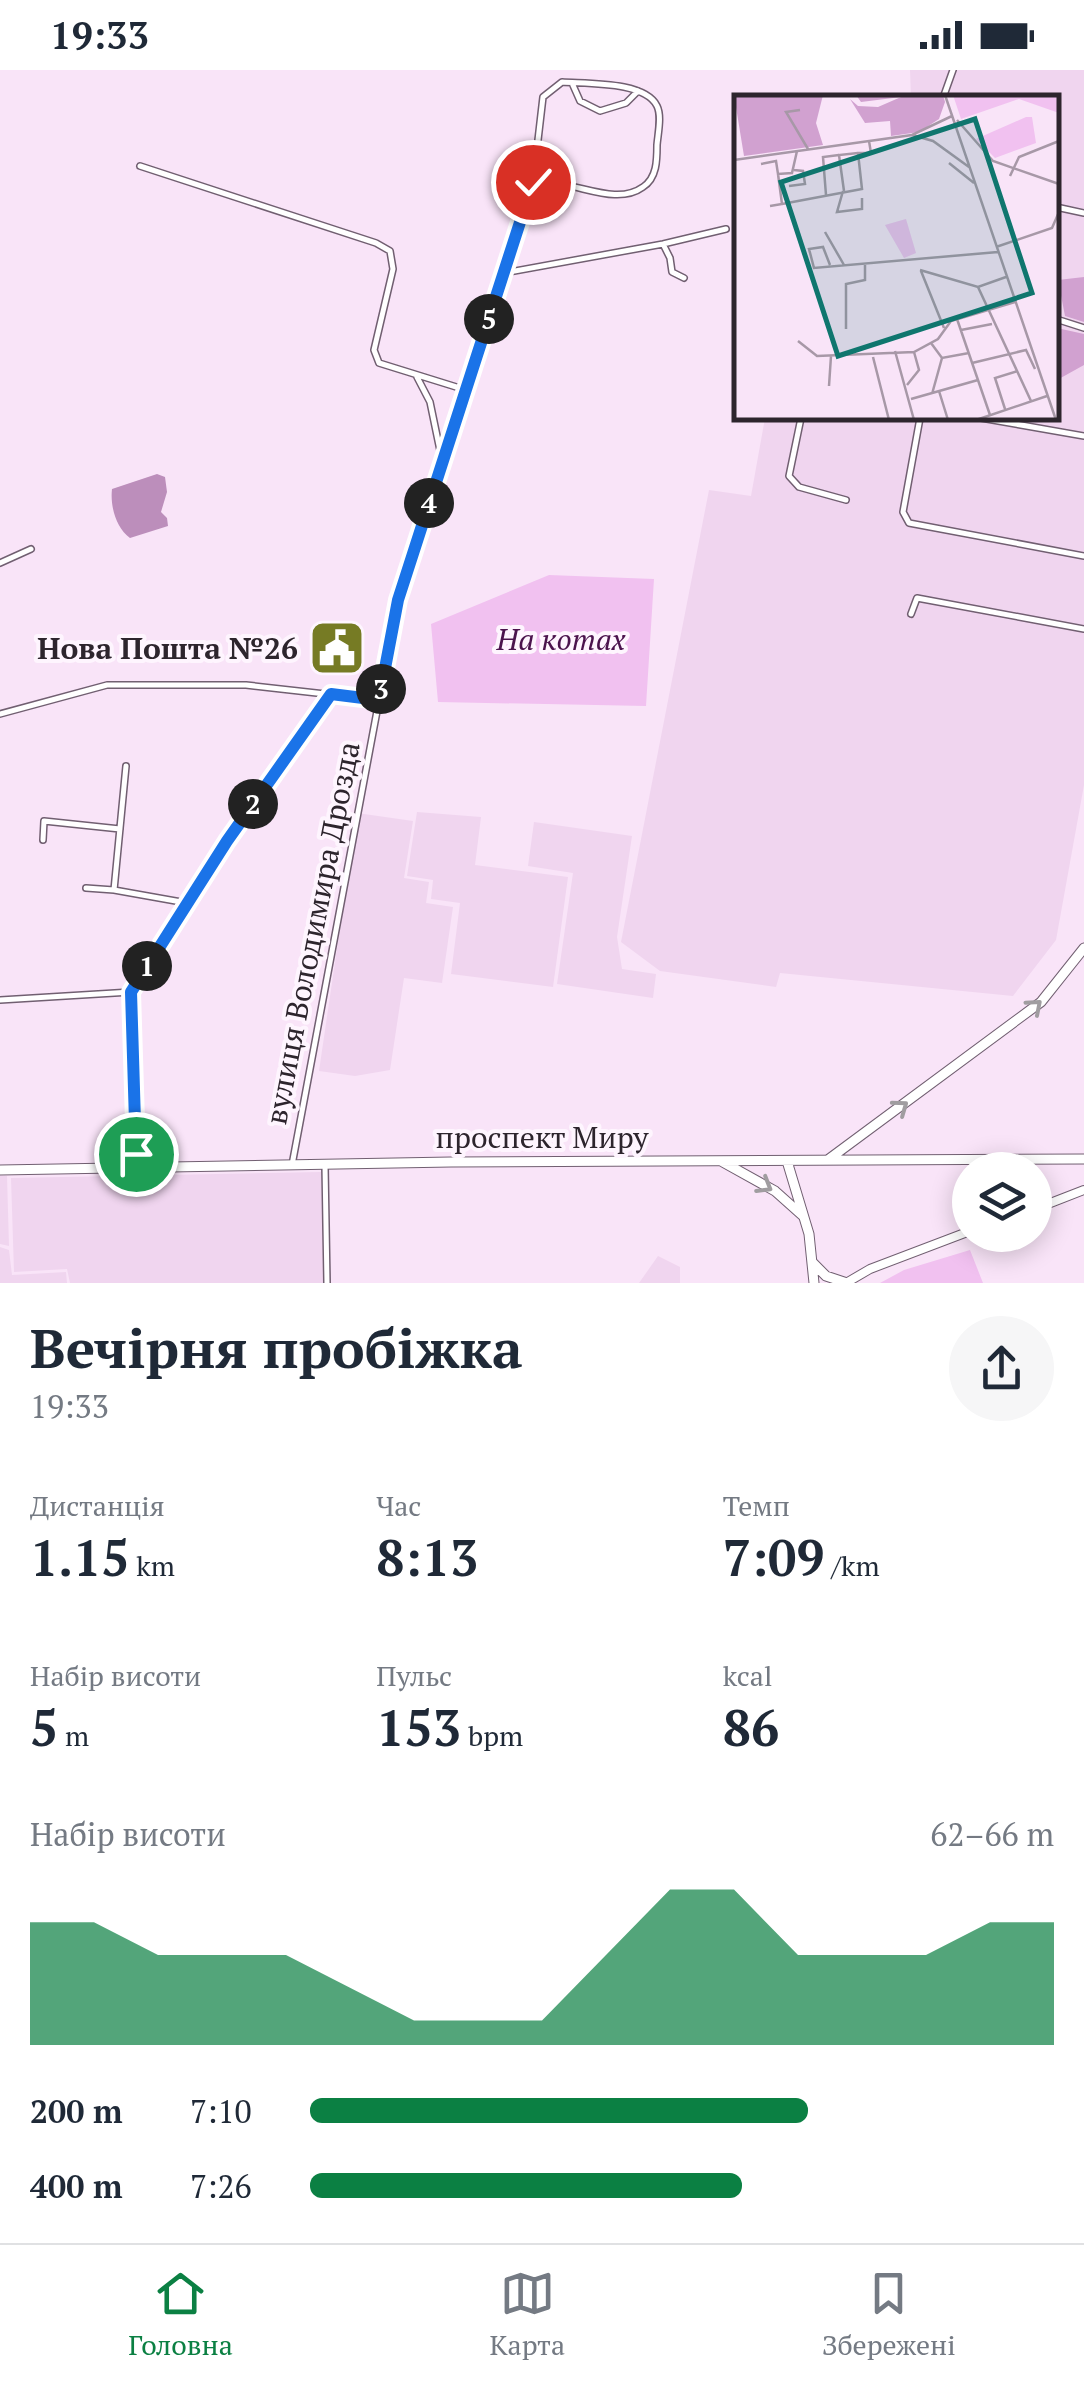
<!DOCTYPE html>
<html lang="uk">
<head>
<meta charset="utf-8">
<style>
	body { margin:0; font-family:"PT Serif",serif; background:#f6f6f7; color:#1f2937; height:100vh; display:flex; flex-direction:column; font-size:38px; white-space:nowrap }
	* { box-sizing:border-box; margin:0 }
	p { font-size:32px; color:#747a83 }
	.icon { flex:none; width:55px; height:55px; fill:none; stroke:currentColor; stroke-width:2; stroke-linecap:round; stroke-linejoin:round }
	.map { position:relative; height:1213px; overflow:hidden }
	.panel { display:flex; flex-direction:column; background:#fff; flex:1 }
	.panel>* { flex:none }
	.buttons { position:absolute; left:952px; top:1082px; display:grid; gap:20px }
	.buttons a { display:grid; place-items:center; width:100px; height:100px; border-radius:50%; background:#fff; box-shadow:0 5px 25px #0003; font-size:50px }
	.pin { position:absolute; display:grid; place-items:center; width:85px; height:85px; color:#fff; margin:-42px; border:5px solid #fff; border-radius:50%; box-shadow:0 2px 10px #0007 }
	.km { position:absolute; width:50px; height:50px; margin:-25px; border-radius:50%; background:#222; color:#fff; font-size:28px; line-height:50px; text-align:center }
	.round { display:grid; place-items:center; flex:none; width:105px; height:105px; border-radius:52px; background:#f6f6f7 }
	.headline { display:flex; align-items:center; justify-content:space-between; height:170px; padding:0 30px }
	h1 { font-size:55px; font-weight:800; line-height:75px }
	.figures { display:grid; grid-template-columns:repeat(3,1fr); gap:15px; height:170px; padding:10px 30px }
	.figures div { display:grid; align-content:center }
	.figures b { font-size:50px; font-weight:800 }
	.figures small { font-size:28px; font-weight:400 }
	.figures p { font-size:28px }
	.chart { height:280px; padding:20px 30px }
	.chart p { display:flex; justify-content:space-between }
	.chart svg { width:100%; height:180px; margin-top:10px; fill:#0b8043; opacity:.7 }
	ul { padding:0 30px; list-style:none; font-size:32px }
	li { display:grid; grid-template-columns:160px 120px 1fr; align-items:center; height:75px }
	li i { height:25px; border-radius:12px; background:#0b8043 }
	.status { display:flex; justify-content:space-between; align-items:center; height:70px; padding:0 50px; background:#fff; direction:ltr }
	.status svg { height:28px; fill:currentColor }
	.dock { display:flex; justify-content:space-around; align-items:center; height:140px; border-top:2px solid #e0e1e3; background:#fff; font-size:28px; color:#747a83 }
	.dock a { display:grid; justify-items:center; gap:5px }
	.dock .selected { color:#0b8043 }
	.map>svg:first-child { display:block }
</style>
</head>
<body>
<div class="status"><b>19:33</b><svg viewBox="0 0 49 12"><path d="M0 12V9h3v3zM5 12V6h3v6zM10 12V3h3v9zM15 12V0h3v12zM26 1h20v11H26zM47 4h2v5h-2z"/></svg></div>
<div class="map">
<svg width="1084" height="1213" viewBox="0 0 1084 1213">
	<rect width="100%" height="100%" fill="#f9e4f8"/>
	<path fill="#f0d5ef" d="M910,0H1084V715L1056,870L1013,926L780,903L776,917L660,901L621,872L709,420L751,426L765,348H1056V28L911,27Z
		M417,742L481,747L475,795L568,807L553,917L451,904L460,833L431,829L433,810L407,806Z
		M357,743L413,751L404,808L429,812L426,833L453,837L442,913L404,908L390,1000L355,1006L319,1001Z
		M534,752L632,766L617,867L622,899L656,904L653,928L557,914L573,803L528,796Z
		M321,1102L323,1213H70L67,1199L14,1202L11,1108Z
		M0,1106H7L9,1176L0,1174Z
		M0,1177L9,1180L12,1205L66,1202L67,1213H0Z
		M658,1186L680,1197V1213H639Z"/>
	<path fill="#f1c1f0" d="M549,505L654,509L646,636L438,632L431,554Z
		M970,1180L983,1213H880L904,1200Z"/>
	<path fill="#d1a1d0" d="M1084,207V252L1065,246L1058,210Z
		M1057,258L1084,264V295L1057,310Z"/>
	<path fill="#bc8ebb" d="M157,404L165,407L167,422L161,442L167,448L168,456L130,468C116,458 110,436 112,419Z"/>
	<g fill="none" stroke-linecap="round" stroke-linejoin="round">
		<g stroke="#715f71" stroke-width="8">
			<path id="minor" d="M572,13L580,31L600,41L626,33L638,21
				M943,28L953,0
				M140,96L376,173L390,181L393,199L374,280L379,293L466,320
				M1056,137L1084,143
				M663,174L670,188L672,202L684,208
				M504,203L663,174L726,159
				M1056,249L1084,258
				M417,307L430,332L442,390
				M801,348L789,406L799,417L846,430
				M920,348L903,442L909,453L1084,486
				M981,348L1084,366
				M0,493L31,479
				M911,544L917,528L1084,559
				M0,644L107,615H246L379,630
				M43,770L44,751L120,759
				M86,818L114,820L187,833
				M114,820L126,696
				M0,930L131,922
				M292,1095L398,529L530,122L533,113L543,27L562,12C586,14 645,11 657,36C662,46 658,63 657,75C657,90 657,108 643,117C614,138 571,108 544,115C539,116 534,120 530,122
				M325,1096L327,1213
				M136,1098L131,922L227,771L331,624"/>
		</g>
		<g stroke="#715f71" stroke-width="10">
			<path id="secondary" d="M1035,1139L1084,1120
				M846,1213L870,1199L970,1161"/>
		</g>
		<g stroke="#715f71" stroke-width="11">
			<path id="primary" d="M829,1089L1041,932L1084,878
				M721,1091L775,1121L803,1146
				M787,1091L809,1164L814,1213
				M0,1100L451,1092L1084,1089
				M813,1193L826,1206L847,1213"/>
		</g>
		<use href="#minor" stroke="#fff" stroke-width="5"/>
		<use href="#secondary" stroke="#fff" stroke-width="8"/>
		<use href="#primary" stroke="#fff" stroke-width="9"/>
	</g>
	<defs><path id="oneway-chevron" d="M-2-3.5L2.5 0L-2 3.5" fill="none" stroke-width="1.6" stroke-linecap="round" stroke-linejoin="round" transform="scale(2.5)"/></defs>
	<g stroke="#a09da0">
		<use href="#oneway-chevron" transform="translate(1035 936) rotate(-41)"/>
		<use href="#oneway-chevron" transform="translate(901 1037) rotate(-36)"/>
		<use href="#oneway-chevron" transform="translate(765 1116) rotate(31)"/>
	</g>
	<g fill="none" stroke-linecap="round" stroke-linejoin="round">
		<g stroke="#fff" stroke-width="20">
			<path id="route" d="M136,1084L131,922L227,771L331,624L379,630L398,530L533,112"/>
		</g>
		<use href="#route" stroke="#1a73e8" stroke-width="12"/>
	</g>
	<defs>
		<g id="civic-square" transform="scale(2.875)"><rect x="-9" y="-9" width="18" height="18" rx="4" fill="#767b24" stroke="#fef5fe"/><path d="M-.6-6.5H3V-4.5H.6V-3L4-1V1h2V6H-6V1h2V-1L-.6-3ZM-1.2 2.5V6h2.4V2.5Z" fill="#fff"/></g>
	</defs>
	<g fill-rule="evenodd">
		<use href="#civic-square" x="337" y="578"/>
	</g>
	<g text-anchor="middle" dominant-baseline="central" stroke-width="8" stroke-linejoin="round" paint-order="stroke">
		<g font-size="30" font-style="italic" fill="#4b134d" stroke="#fef5fe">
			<text x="561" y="569">На котах</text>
		</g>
		<g font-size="30" font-weight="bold" fill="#2d252d" stroke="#fef5fe" text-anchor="end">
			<text x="298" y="578">Нова Пошта №26</text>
		</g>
		<g font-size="30" fill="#2d252d" stroke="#fef5fe">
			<text transform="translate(312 863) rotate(-79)">вулиця Володимира Дрозда</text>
			<text x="542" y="1067">проспект Миру</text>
		</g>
	</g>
	<g transform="translate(734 25)">
		<rect width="325" height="325" fill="#f9e4f8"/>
		<path d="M219,0H325V18L285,4L227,24ZM292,22H298L302,48L261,63L242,44ZM172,124L182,158L170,163L151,130Z" fill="#f1c1f0"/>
		<path d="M0,0H89L82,28L89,50L10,61ZM122,0H209L211,7L205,24L185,37L157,41L156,26L131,28L116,4L124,11L144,12L167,2L127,7Z" fill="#d1a1d0"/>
		<path fill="none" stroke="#a798a7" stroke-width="2.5" d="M211,0L322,325M66,15L52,17L74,54M223,25L259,66L325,89M178,40L199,46L235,72M0,65L178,40L218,21M215,68L240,88M27,69L42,66L44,79L58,78L63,56M276,81L285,62L325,46M55,91L71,89L69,76L60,75M109,96L103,117L128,114V103M110,96L105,60L124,58M92,100L89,62L105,60M48,109L128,94L124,58H137L135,46M36,111L48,109L44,79M91,137L110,170M262,152L318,133L325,117M96,170L89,152L75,154L80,173L264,157M186,175L244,192L272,182M187,176L210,233M244,192L297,306M223,224L256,320M112,234V189L131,185V170M227,235L258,229M64,246L83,261L180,257L204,244L217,226L281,207M197,248L208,263L235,258M161,256L180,325M139,262L155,325M238,268L292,255L301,274M173,290L185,275L180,257M95,291L97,261M205,296L214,325M198,299L208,263M177,304L244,285M271,314L261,283L284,276M242,325L313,301"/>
		<path fill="#0f766e" fill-opacity="0.15" stroke="#0f766e" stroke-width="5" d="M241,24L298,198L104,261L47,87Z"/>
		<rect width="325" height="325" fill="none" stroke="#2d252d" stroke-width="5"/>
	</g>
</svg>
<div class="buttons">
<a><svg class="icon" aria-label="layers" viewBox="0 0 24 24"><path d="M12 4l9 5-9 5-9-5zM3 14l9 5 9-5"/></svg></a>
</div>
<div class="pin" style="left:136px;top:1084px;background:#1e9e55"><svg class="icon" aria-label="arrive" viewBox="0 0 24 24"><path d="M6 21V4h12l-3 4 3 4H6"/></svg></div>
<div class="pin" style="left:533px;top:112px;background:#d93025"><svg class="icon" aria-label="check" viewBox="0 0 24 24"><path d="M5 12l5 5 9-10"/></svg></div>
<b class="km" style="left:147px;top:896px">1</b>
<b class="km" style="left:253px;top:734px">2</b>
<b class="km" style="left:381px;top:619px">3</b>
<b class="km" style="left:429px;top:433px">4</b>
<b class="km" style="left:489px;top:249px">5</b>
</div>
<section class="panel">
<div class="headline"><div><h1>Вечірня пробіжка</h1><p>19:33</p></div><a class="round"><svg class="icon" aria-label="share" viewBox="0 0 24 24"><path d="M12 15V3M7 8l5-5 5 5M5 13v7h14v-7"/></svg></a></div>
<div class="figures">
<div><p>Дистанція</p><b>1.15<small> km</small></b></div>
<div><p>Час</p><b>8:13</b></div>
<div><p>Темп</p><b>7:09<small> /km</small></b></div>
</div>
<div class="figures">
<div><p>Набір висоти</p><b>5<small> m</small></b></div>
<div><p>Пульс</p><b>153<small> bpm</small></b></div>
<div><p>kcal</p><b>86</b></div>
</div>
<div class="chart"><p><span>Набір висоти</span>62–66 m</p>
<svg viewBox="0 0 160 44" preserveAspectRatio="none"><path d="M0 44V14L10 14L20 22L30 22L40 22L50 30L60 38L70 38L80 38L90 22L100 6L110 6L120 22L130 22L140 22L150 14L160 14V44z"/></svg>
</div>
<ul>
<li><b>200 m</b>7:10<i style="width:67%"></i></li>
<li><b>400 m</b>7:26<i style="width:58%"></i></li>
</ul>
</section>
<nav class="dock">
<a class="selected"><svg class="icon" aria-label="home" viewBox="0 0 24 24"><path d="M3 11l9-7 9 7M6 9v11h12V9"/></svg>Головна</a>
<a><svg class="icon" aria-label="map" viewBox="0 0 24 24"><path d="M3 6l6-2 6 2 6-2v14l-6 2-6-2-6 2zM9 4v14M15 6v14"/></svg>Карта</a>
<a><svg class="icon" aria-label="saved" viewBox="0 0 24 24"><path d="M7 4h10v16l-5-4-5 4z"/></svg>Збережені</a>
</nav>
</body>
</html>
